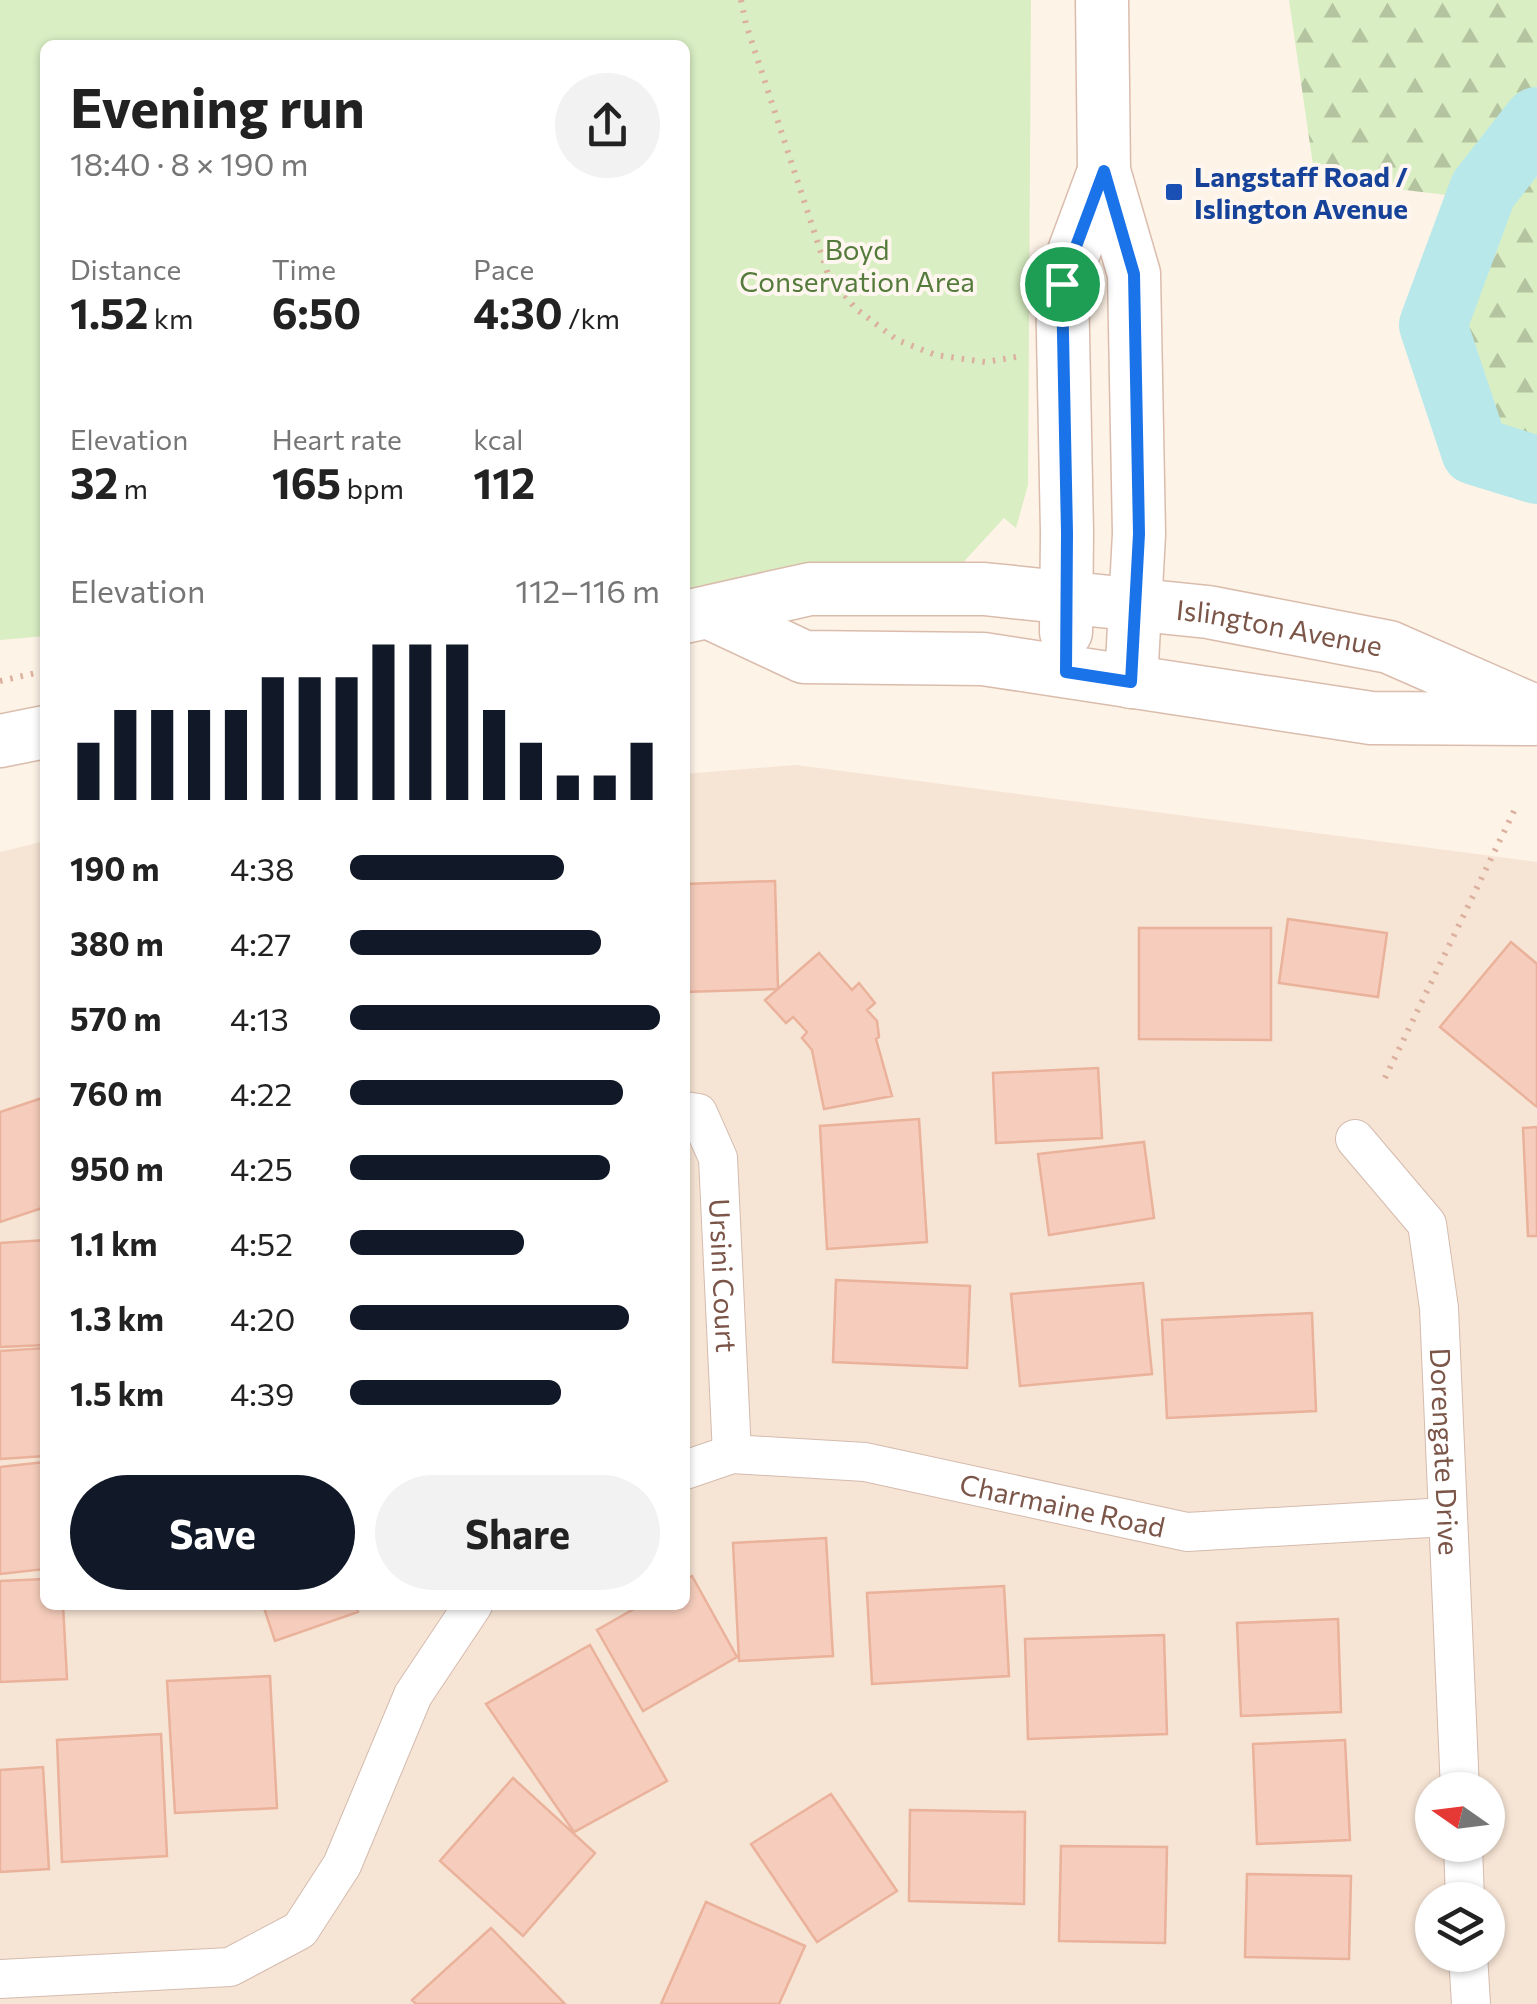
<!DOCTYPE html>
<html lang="en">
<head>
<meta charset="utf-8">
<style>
	body { margin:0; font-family:Commissioner,sans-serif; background:#f2f2f2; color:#222; height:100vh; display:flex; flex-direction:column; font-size:38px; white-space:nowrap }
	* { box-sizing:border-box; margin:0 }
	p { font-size:32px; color:#767676 }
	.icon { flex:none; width:55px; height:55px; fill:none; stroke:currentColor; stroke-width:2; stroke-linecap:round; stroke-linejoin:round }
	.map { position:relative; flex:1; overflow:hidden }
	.panel { position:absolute; left:40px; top:40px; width:650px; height:1570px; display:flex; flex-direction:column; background:#fff; border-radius:15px; box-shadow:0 2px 8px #0004 }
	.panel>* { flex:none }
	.needle { width:65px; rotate:284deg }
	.fabs { position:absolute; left:1415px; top:1772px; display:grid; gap:20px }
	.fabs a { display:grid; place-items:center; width:90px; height:90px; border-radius:50%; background:#fff; box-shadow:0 2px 8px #0004; font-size:50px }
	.pin { position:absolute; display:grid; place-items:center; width:85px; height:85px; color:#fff; margin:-42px; border:5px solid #fff; border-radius:50%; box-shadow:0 2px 10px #0007 }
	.round { display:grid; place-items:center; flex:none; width:105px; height:105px; border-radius:52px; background:#f2f2f2 }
	.head { display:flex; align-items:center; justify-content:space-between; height:170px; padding:0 30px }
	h1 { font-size:55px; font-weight:700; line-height:75px }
	.stats { display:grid; grid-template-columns:repeat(3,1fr); gap:15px; height:170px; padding:10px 30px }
	.stats div { display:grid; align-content:center }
	.stats b { font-size:42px; font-weight:700 }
	.stats small { font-size:28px; font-weight:400 }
	.stats p { font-size:28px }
	.chart { height:280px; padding:20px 30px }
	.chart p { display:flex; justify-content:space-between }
	.chart svg { width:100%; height:180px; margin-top:10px; stroke:#111827; stroke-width:6 }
	.action { display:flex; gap:20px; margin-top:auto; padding:20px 30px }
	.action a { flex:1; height:115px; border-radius:60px; background:#111827; color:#fff; font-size:40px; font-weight:700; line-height:115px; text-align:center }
	.action a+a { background:#f2f2f2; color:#222 }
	ul { padding:0 30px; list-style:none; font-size:32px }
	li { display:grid; grid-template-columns:160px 120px 1fr; align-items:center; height:75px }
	li i { height:25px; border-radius:12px; background:#111827 }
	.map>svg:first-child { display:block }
</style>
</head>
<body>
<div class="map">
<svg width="1537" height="2004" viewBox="0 0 1537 2004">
	<defs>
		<pattern id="forest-firs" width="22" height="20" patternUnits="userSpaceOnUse" patternTransform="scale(2.5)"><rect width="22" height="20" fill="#d9eec3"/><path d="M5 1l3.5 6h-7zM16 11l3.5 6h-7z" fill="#b5c4a0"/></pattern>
	</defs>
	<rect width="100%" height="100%" fill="#fef3e7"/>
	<path fill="#f6e4d4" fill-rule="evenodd" d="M796,765L1537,862V2004H0V852L45,841V1605H685V774ZM1432,1790H1488V1845H1432ZM1432,1900H1488V1955H1432Z"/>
	<path fill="url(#forest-firs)" d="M1289,0H1537V464L1517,457L1474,422L1458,369L1479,199L1315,179Z"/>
	<path fill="#d9eec3" d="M0,0H1031L1028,485L1016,528L1004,518L958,568L685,589V45H45V636L0,640Z"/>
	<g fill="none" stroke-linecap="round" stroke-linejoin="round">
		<path stroke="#b9e8ea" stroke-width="68" d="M1537,121L1483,190L1433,325L1475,451L1537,470"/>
	</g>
	<path fill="#f6cdbc" stroke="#eab19b" stroke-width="2.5" d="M775,881L778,989L685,992V884Z
		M1288,919L1387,933L1378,997L1279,983Z
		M1139,928H1271V1040L1139,1039Z
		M1511,942L1537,964V1107L1440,1027Z
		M819,953L852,990L859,983L875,1003L867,1010L877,1021L879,1037L876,1039L892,1096L824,1109L812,1050L802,1038L807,1032L793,1017L786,1023L765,1000Z
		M1098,1068L1102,1138L996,1143L993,1073Z
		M45,1097V1207L0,1222V1112Z
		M919,1119L927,1242L827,1249L820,1126Z
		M1537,1127V1236H1528L1523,1128Z
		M1144,1142L1154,1218L1049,1235L1038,1154Z
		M45,1240V1345L0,1347V1243Z
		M836,1280L970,1286L967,1368L833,1362Z
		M1143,1283L1152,1374L1020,1386L1011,1294Z
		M1312,1313L1316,1411L1167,1418L1162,1320Z
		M45,1348V1456L0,1459V1351Z
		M45,1462V1569L0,1574V1467Z
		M826,1538L833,1656L739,1661L733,1543Z
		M692,1576L737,1657L643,1711L597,1630L641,1605H685V1580Z
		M45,1579V1605H63L67,1679L0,1682V1581Z
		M1004,1586L1009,1676L872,1684L867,1593Z
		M263,1605H356L358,1612L275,1641Z
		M1338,1619L1341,1712L1241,1716L1237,1623Z
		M1164,1635L1167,1734L1028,1739L1025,1639Z
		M590,1645L667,1781L574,1832L486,1704Z
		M270,1676L277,1808L175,1813L167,1681Z
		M161,1734L167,1856L62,1862L57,1740Z
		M1345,1740L1350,1840L1257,1844L1253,1744Z
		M43,1767L49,1869L0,1872V1770Z
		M513,1778L595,1853L523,1936L440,1861Z
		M831,1794L897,1891L817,1942L751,1844Z
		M910,1810L1025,1812L1024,1904L909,1901Z
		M1061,1846L1167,1847L1165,1943L1059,1941Z
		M1247,1874L1351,1876L1349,1959L1245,1957Z
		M706,1902L805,1946L779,2004H661Z
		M491,1928L565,2004H416L412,2000Z"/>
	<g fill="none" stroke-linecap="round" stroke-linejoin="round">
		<g stroke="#d4bbae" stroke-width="40">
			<g id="street">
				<path id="s1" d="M685,1111L698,1113L718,1158L732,1454"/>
				<path id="s2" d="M1355,1139L1427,1224L1439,1308L1460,1790"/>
				<path id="s3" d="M685,1470L732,1454L865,1462L1187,1532L1446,1517"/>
				<path d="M1463,1845L1465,1900"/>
				<path d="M1468,1955L1471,2004"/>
				<path d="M0,1979L230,1967L300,1930L342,1865L413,1695L473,1605"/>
			</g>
		</g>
		<g stroke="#dabcad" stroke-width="55">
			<g id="secondary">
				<path d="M1102,0L1104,171L1134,274L1139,534L1131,682"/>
				<path d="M710,613L804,657L983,659L1371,718L1534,719"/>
				<path id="s4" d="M685,617L810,589H984L1208,612L1389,647L1537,712"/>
				<path d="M1066,632L1067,533L1062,284L1104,171"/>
				<path d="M0,741L45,732"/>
			</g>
		</g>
		<path stroke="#dcb09e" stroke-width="6" stroke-dasharray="2.5 8" stroke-linecap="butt" d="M741,0L746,24L828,274L855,308L897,340L936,355L985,362L1016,357
			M0,681L45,671
			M1385,1078L1515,809"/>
		<use href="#street" stroke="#fff" stroke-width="38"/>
		<use href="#secondary" stroke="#fff" stroke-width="52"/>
	</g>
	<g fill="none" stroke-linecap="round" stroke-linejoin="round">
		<g stroke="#fff" stroke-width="20">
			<path id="route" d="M1104,171L1134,274L1139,534L1131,682L1066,672L1067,533L1062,284Z"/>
		</g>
		<use href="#route" stroke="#1a73e8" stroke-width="12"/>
	</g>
	<rect fill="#1a4fb4" stroke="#fff7ef" stroke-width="4" x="1164" y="182" width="20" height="20" rx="5"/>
	<g text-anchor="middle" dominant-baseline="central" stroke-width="8" stroke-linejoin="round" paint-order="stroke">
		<g font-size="28" font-weight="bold" fill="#164399" stroke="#fff7ef" text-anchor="start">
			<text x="1194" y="176">Langstaff Road /<tspan x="1194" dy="32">Islington Avenue</tspan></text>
		</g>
		<g font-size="28" fill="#557b3c" stroke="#fff7ef">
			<text x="857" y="249">Boyd<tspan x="857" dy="32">Conservation Area</tspan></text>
		</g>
		<g font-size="28" fill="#7b5548" stroke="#fff7ef">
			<text stroke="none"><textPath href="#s4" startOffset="600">Islington Avenue</textPath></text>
			<text stroke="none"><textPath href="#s1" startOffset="180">Ursini Court</textPath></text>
			<text stroke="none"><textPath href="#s2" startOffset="340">Dorengate Drive</textPath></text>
			<text stroke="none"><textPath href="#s3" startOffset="385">Charmaine Road</textPath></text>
		</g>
	</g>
</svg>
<div class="fabs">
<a><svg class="needle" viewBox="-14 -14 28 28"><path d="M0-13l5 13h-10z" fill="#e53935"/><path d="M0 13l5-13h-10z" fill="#767676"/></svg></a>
<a><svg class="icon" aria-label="layers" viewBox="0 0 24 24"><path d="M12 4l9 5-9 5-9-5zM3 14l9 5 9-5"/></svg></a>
</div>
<div class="pin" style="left:1062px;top:284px;background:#1e9e55"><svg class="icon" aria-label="arrive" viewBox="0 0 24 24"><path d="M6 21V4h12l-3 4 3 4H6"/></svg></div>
<section class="panel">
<div class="head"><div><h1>Evening run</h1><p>18:40 · 8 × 190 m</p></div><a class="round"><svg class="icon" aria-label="share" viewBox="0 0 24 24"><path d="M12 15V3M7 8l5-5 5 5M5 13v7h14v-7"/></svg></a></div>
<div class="stats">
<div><p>Distance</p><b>1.52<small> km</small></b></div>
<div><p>Time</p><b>6:50</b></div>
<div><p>Pace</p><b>4:30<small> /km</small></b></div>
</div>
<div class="stats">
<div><p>Elevation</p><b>32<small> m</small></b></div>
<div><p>Heart rate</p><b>165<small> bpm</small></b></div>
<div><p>kcal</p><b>112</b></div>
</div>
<div class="chart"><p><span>Elevation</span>112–116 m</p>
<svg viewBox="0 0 160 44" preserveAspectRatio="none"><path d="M5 44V30M15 44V22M25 44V22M35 44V22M45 44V22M55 44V14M65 44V14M75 44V14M85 44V6M95 44V6M105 44V6M115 44V22M125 44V30M135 44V38M145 44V38M155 44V30"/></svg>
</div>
<ul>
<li><b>190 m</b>4:38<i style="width:69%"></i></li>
<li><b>380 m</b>4:27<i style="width:81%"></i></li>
<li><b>570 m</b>4:13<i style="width:100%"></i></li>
<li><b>760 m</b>4:22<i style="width:88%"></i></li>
<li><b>950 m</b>4:25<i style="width:84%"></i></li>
<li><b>1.1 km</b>4:52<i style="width:56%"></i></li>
<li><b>1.3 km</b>4:20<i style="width:90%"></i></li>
<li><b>1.5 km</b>4:39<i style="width:68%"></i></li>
</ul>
<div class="action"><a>Save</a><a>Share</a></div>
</section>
</div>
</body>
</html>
